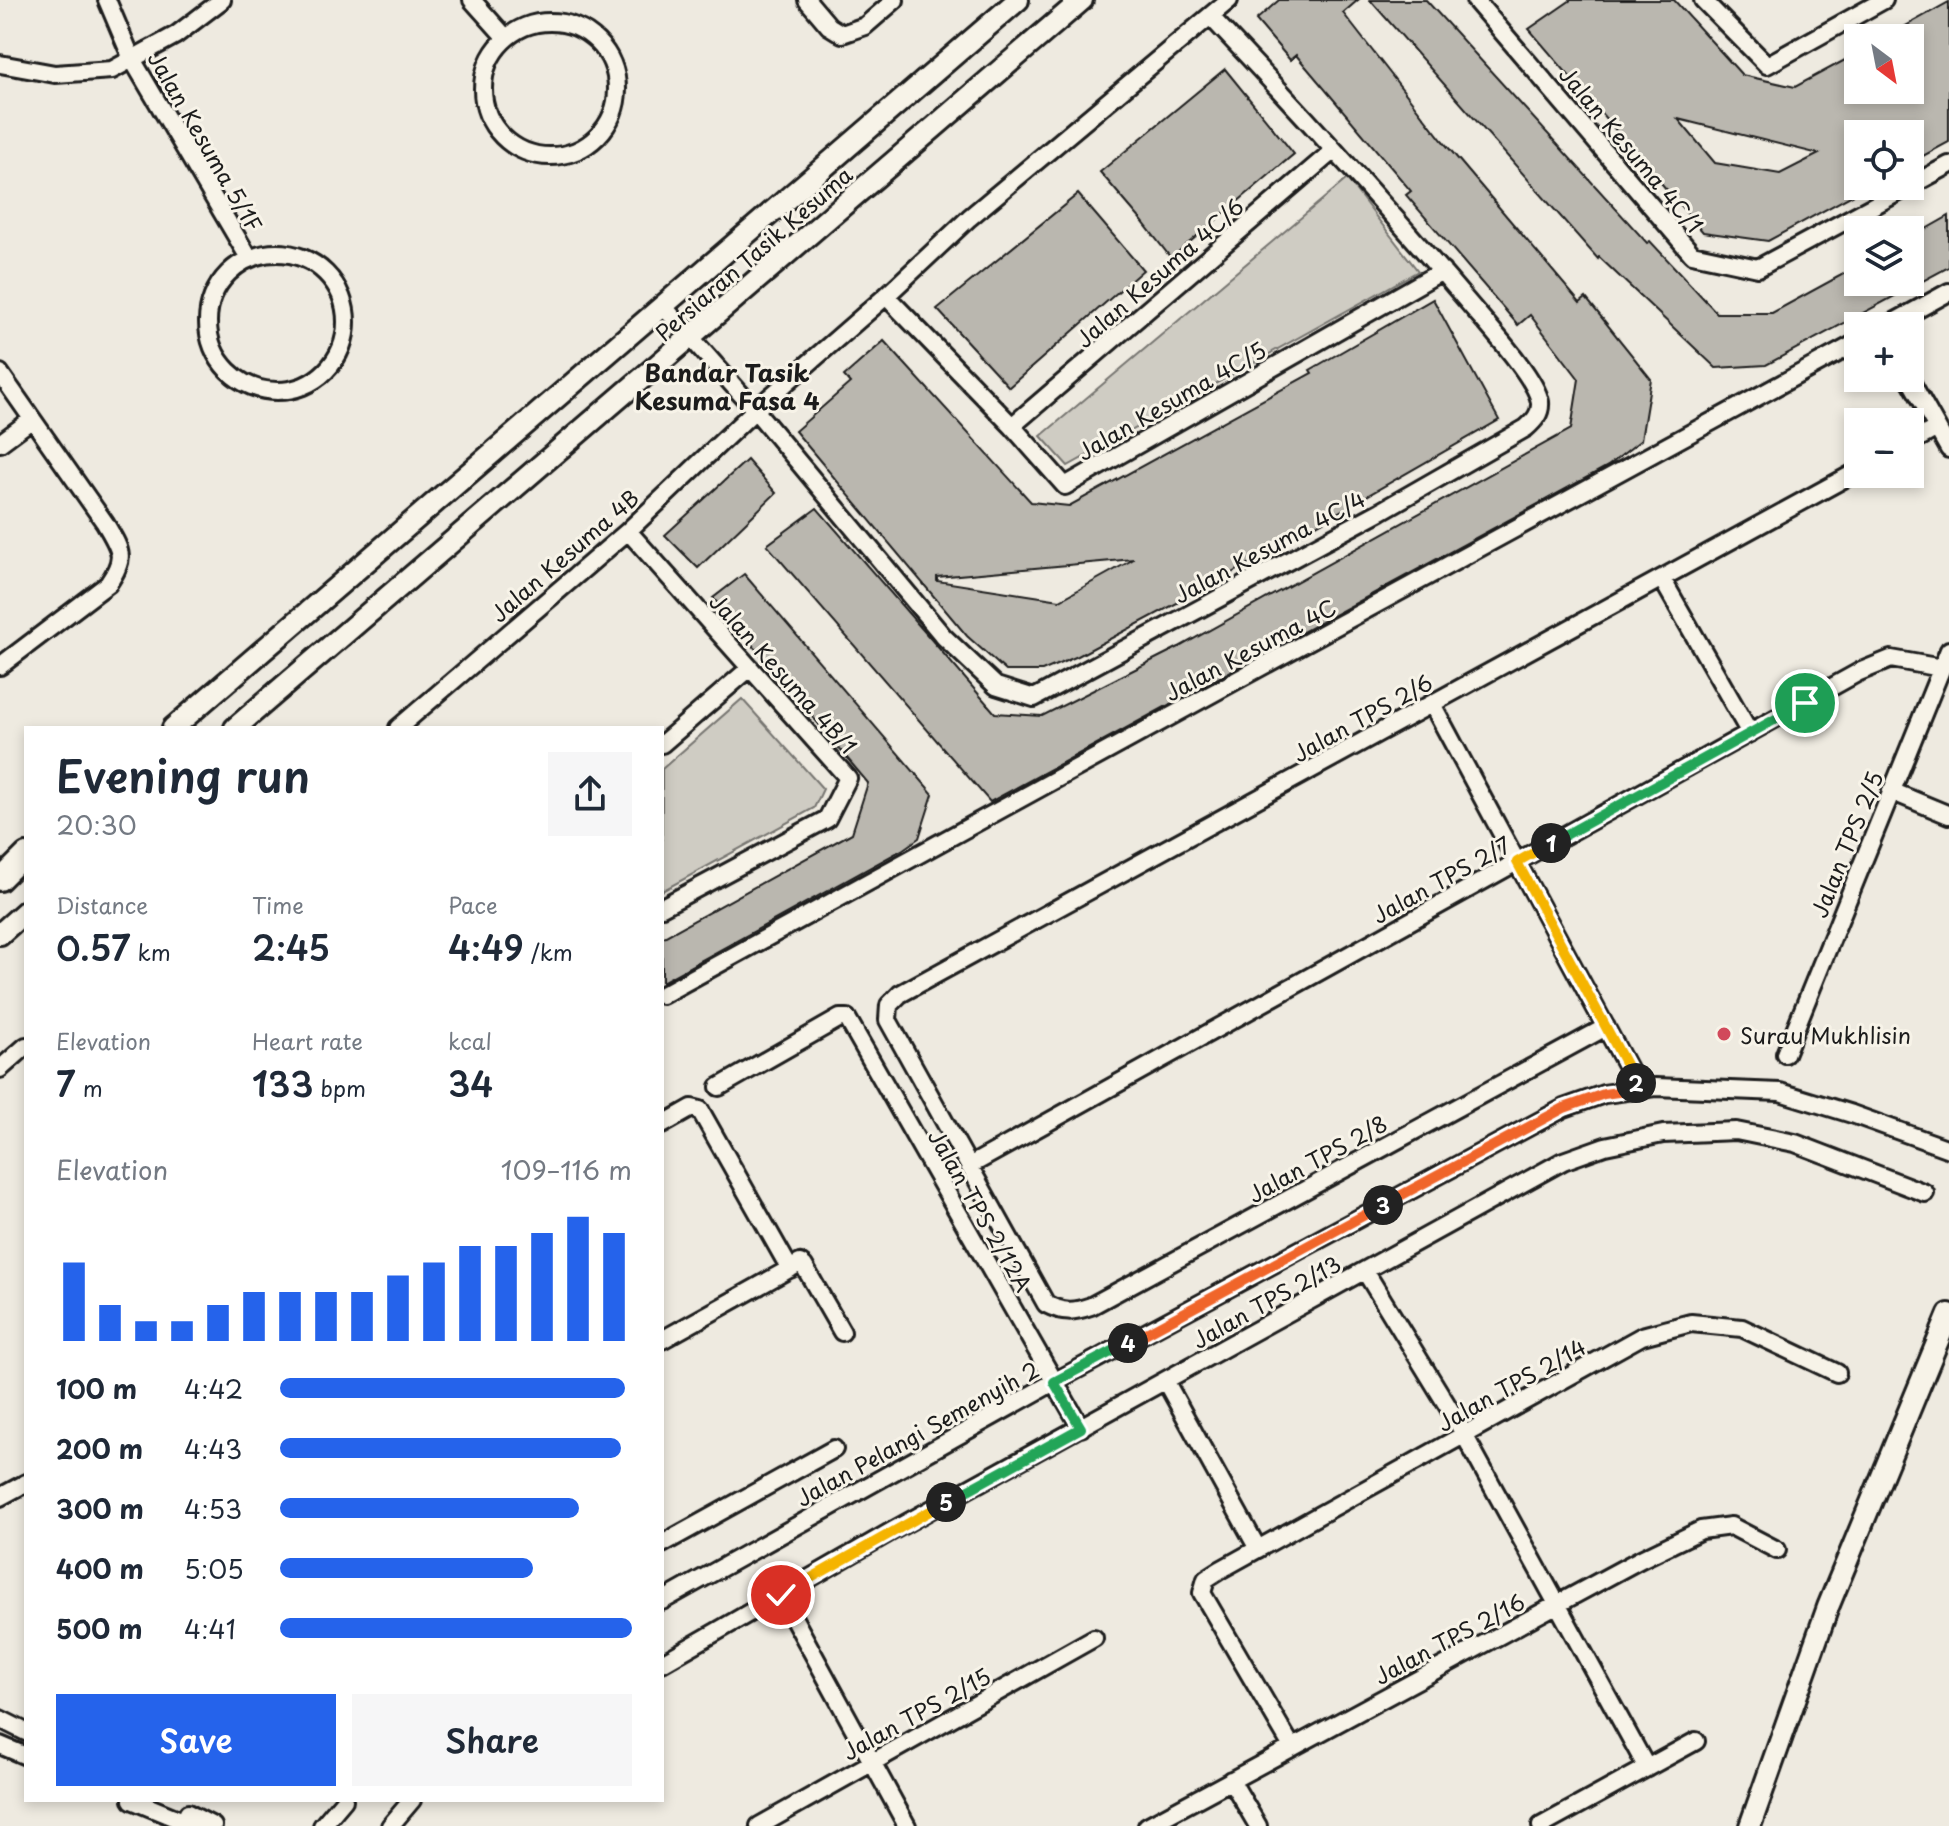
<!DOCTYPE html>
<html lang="en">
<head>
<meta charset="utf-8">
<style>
	body { margin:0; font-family:"Playpen Sans",sans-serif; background:#f6f6f7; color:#1f2937; height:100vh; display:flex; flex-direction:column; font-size:30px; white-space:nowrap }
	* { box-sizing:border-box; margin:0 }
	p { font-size:26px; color:#747a83 }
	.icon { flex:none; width:44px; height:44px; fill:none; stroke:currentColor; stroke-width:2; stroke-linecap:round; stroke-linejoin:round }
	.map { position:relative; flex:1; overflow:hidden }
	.sheet { position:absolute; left:24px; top:726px; width:640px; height:1076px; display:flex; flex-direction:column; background:#fff; border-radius:0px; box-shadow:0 4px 12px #0003 }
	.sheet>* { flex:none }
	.needle { width:52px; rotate:148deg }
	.buttons { position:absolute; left:1844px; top:24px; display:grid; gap:16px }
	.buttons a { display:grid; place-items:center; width:80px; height:80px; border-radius:0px; background:#fff; box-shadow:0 4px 12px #0003; font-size:40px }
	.pin { position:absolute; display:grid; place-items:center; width:68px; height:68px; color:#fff; margin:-34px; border:4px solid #fff; border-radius:50%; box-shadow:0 2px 8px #0007 }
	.km { position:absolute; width:40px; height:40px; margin:-20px; border-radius:50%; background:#222; color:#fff; font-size:22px; line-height:40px; text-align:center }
	.round { display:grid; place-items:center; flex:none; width:84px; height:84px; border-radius:0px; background:#f6f6f7 }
	.summary { display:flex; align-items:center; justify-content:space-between; height:136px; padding:0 32px }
	h1 { font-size:44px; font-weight:600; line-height:60px }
	.figures { display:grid; grid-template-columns:repeat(3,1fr); gap:12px; height:136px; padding:8px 32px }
	.figures div { display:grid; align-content:center }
	.figures b { font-size:34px; font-weight:600 }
	.figures small { font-size:22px; font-weight:400 }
	.figures p { font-size:22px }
	.chart { height:224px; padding:16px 32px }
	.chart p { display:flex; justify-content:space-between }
	.chart svg { width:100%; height:144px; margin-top:8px; stroke:#2563eb; stroke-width:6 }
	.cta { display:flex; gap:16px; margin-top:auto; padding:16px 32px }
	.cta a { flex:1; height:92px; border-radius:0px; background:#2563eb; color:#fff; font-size:32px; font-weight:600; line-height:92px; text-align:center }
	.cta a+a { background:#f6f6f7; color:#1f2937 }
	ul { padding:0 32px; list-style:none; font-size:26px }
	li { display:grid; grid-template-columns:128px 96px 1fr; align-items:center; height:60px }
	li i { height:20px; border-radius:10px; background:#2563eb }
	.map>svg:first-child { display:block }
</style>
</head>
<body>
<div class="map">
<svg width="1949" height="1826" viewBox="0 0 1949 1826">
	<rect width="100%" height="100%" fill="#eeeae0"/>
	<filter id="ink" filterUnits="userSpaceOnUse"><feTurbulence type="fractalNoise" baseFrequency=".0125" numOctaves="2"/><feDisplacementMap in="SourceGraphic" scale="16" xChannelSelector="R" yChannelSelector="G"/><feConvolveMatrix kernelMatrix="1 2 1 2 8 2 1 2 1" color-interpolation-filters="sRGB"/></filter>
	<g filter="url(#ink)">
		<path fill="#cfccc3" stroke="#767470" stroke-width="2" d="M1347,179L1418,271L1068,466L1041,436Z
			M742,699L823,789L814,808L662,891V769Z"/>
		<path fill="#bab7af" stroke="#1c1c1c" stroke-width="2" fill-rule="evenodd" d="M1279,0H1358L1343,13L1442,140L1580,303L1586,298L1651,379L1641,440L1608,466L990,802L767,545L817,508L995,713L1042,716L1179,647L1571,429L1579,379L1530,315L1518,325L1406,195L1411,191L1296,55L1290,60L1256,20Z
			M1370,0H1426L1647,243L1650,241L1717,313H1772L1858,266V282H1910V238L1949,216V267L1766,365L1716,368L1599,257L1598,259Z
			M1571,0H1674L1742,75L1795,87L1858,53V90H1910V38H1884L1949,2V142L1910,163V134H1858V192L1768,241L1703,232L1529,29ZM1678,119L1819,154L1780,174L1715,163Z
			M1225,69L1294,154L1171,258L1142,221L1100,172Z
			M1078,194L1143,270L1009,387L937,309Z
			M1433,299L1499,420L1224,578L1078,656L1042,671H1006L967,636L795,431L850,383L844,376L884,341L1031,502L1069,506L1312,373L1310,370ZM1134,559L1060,600L937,581V577Z
			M747,460L776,493L698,568L665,535Z
			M744,574L933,794L919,838L902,850L662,982V938L852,833L868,783L713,598Z"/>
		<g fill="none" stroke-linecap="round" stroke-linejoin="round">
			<g stroke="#1c1c1c" stroke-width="22">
				<path id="minor" d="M107,0L132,59L249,258
					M472,0L506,38
					M807,0L829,26L842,34L865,26L895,0
					M1475,0L1692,254L1758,268L1910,186
					M1703,0L1767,65L1884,0
					M483 89a67 67 0 1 1 134 0a67 67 0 1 1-134 0Z
					M0,64L55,74L112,70L176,35L222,0
					M1910,186L1949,165
					M208 322a69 69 0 1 1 138 0a69 69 0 1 1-138 0Z
					M886,296L1012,426L1065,486L1442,271
					M664,307L755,410L944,637L996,686L1034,698L1381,511L1526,428C1534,421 1541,414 1540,402C1536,378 1490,328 1473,308C1388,208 1300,111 1210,16
					M1887,326L1949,292
					M0,373L105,523C121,551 127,556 108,584L0,666
					M1909,378L1949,449
					M1012,426L1334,150
					M0,443L31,420
					M1910,443L1937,428
					M628,531L848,778L827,819L662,907
					M1662,579L1750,733
					M1432,704L1639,1089
					M398,728L628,531L755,410L886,296L969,218L1229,0
					M662,744L750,668
					M1891,791L1949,815
					M662,995C1059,775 1460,560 1858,342
					M1606,1027L1091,1306C1074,1312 1063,1313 1046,1304L888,1020L889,1005L900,994L1858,471
					M1785,1054L1949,650
					M0,1069L26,1046
					M719,1087L840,1018H847L1081,1428
					M662,1125L692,1108L700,1110L790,1269
					M969,1166L1859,672L1891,659L1942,668
					M1365,1271L1455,1418L1647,1768
					M662,1340L800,1263L804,1266L842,1332
					M1166,1382L1258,1549
					M0,1497L26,1483
					M662,1544L834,1449
					M781,1595L907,1826
					M662,1601L1054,1382L1564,1108L1604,1094L1656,1087L1780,1092L1852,1114L1949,1149
					M662,1663L892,1531L1563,1161L1605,1146L1663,1134L1736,1131L1795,1143L1925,1193
					M0,1719L26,1732
					M0,1745L26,1756
					M1292,1747L1202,1593L1206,1579L1220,1570L1642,1336L1691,1323L1742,1328L1837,1373
					M1231,1780L1258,1826
					M132,1800L195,1826
					M188,1813L213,1826
					M322,1826L344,1800
					M390,1826L412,1800
					M759,1826L1094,1638
					M1147,1826L1641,1559L1701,1530L1731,1526L1777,1550
					M1541,1826L1696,1741"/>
			</g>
			<g stroke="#1c1c1c" stroke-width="26">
				<path id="tertiary" d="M173,728L1018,0
					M235,728L1082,0
					M0,880L26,854
					M0,934L26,911
					M1750,1826L1828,1607L1949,1314"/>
			</g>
			<use href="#minor" stroke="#f7f3e8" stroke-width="16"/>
			<use href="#tertiary" stroke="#f7f3e8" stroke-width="20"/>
		</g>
	</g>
	<g fill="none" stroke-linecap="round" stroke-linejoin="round" filter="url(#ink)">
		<g stroke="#fff" stroke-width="16">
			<path id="split-1" d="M1551,843L1805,703"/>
		</g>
		<g stroke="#fff" stroke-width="16">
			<path id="split-2" d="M1551,843L1517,862L1636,1083"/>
		</g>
		<g stroke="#fff" stroke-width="16">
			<path id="split-3" d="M1383,1205L1564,1108L1604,1094L1639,1089L1636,1083"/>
		</g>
		<g stroke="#fff" stroke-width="16">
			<path id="split-4" d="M1128,1343L1383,1205"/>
		</g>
		<g stroke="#fff" stroke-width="16">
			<path id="split-5" d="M946,1502L1081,1428L1054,1382L1128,1343"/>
		</g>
		<g stroke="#fff" stroke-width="16">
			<path id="split-6" d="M781,1595L946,1502"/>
		</g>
		<use href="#split-1" stroke="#22a559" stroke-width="10"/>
		<use href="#split-2" stroke="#f5b400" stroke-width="10"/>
		<use href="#split-3" stroke="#f0652b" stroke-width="10"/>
		<use href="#split-4" stroke="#f0652b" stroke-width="10"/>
		<use href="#split-5" stroke="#22a559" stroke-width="10"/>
		<use href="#split-6" stroke="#f5b400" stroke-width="10"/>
	</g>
	<circle fill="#d1495b" stroke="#f7f3e8" stroke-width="3" cx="1724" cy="1034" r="8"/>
	<g text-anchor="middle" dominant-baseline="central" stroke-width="6" stroke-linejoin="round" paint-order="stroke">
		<g font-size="22" fill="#1c1c1c" stroke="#f7f3e8">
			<text transform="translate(206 141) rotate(60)">Jalan Kesuma 5/1F</text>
			<text transform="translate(1632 149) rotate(50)">Jalan Kesuma 4C/1</text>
			<text transform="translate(753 253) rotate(-41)">Persiaran Tasik Kesuma</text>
			<text transform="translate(1159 272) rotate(-41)">Jalan Kesuma 4C/6</text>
			<text transform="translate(1171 400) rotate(-30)">Jalan Kesuma 4C/5</text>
			<text transform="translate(1269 546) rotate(-28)">Jalan Kesuma 4C/4</text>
			<text transform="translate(564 555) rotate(-41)">Jalan Kesuma 4B</text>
			<text transform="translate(1250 649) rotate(-28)">Jalan Kesuma 4C</text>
			<text transform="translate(784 673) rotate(48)">Jalan Kesuma 4B/1</text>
			<text transform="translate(1362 717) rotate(-29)">Jalan TPS 2/6</text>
			<text transform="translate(1846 844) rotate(-68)">Jalan TPS 2/5</text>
			<text transform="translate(1441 879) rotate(-29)">Jalan TPS 2/7</text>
			<text transform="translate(1317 1158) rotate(-29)">Jalan TPS 2/8</text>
			<text transform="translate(981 1210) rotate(60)">Jalan TPS 2/12A</text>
			<text transform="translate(1266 1301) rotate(-29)">Jalan TPS 2/13</text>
			<text transform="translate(1511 1384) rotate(-29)">Jalan TPS 2/14</text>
			<text transform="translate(917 1433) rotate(-29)">Jalan Pelangi Semenyih 2</text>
			<text transform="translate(1449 1638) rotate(-28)">Jalan TPS 2/16</text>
			<text transform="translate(916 1713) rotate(-29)">Jalan TPS 2/15</text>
		</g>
		<g font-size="22" fill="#1c1c1c" stroke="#f7f3e8" text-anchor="start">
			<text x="1740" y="1034">Surau Mukhlisin</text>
		</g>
		<g font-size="24" font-weight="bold" fill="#1c1c1c" stroke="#f7f3e8">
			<text x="727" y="372">Bandar Tasik<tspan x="727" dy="28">Kesuma Fasa 4</tspan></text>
		</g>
	</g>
</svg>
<div class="buttons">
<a><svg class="needle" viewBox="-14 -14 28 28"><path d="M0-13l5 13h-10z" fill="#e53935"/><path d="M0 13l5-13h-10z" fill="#747a83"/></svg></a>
<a><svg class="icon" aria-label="locate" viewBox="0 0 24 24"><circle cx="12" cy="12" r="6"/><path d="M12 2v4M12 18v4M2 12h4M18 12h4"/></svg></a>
<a><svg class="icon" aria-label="layers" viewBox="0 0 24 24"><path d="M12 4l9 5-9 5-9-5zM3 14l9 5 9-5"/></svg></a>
<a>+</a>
<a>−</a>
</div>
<div class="pin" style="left:1805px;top:703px;background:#1e9e55"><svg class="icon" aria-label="arrive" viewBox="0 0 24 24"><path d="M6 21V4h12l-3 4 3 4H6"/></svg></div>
<div class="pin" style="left:781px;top:1595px;background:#d93025"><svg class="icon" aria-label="check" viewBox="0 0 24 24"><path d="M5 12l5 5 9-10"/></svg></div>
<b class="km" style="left:1551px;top:843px">1</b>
<b class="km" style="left:1636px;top:1083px">2</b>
<b class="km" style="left:1383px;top:1205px">3</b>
<b class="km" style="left:1128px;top:1343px">4</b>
<b class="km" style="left:946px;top:1502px">5</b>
<section class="sheet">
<div class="summary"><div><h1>Evening run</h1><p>20:30</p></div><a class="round"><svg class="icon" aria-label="share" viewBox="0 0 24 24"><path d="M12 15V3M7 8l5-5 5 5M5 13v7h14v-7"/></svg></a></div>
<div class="figures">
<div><p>Distance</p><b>0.57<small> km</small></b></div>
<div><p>Time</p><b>2:45</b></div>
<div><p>Pace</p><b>4:49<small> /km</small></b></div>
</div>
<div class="figures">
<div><p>Elevation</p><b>7<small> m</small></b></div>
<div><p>Heart rate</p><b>133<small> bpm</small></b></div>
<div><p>kcal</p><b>34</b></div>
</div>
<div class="chart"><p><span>Elevation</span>109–116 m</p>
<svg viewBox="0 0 160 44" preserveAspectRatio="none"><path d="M5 44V20M15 44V33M25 44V38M35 44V38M45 44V33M55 44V29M65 44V29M75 44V29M85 44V29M95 44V24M105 44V20M115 44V15M125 44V15M135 44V11M145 44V6M155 44V11"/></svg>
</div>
<ul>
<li><b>100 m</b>4:42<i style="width:98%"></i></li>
<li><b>200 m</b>4:43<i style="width:97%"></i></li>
<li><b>300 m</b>4:53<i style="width:85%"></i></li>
<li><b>400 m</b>5:05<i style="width:72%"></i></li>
<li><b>500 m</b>4:41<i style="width:100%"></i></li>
</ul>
<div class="cta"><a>Save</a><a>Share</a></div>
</section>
</div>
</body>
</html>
